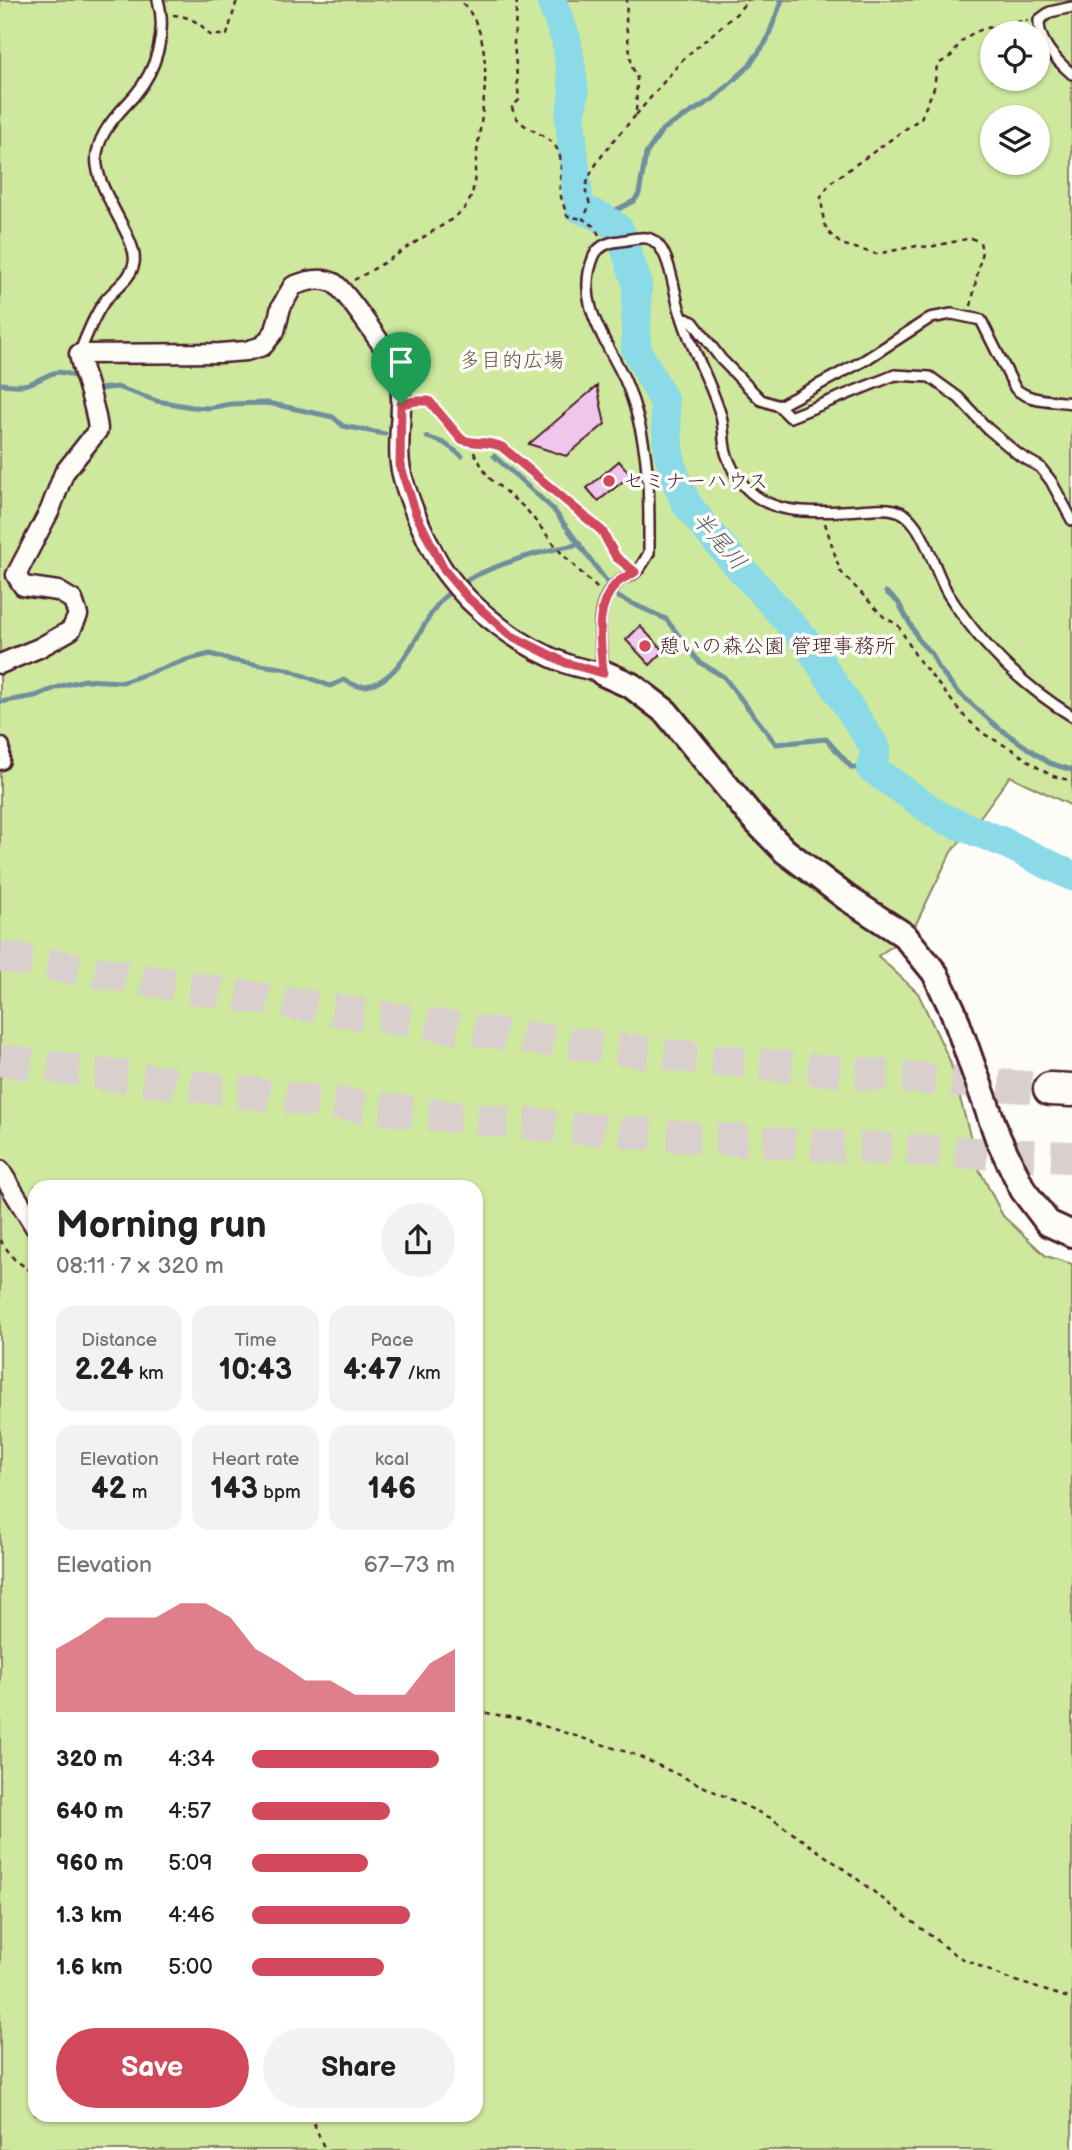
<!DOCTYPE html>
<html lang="en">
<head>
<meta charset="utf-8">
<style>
	body { margin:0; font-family:"Balsamiq Sans","Klee One",sans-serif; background:#f2f2f2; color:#202124; height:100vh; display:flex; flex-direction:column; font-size:26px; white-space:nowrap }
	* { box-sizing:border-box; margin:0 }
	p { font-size:23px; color:#757577 }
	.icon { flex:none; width:38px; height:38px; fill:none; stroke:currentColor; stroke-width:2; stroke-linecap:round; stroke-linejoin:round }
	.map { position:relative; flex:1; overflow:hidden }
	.side { position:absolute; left:28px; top:1180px; width:455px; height:942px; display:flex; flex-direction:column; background:#fff; border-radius:21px; box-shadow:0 2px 5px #0004 }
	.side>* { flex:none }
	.tools { position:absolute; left:980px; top:21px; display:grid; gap:14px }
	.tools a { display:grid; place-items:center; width:70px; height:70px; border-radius:50%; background:#fff; box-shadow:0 2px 5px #0004; font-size:35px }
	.pin { position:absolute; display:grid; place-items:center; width:60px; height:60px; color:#fff; margin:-72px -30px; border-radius:50% 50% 50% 0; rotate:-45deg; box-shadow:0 0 7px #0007 }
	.pin .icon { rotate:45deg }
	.round { display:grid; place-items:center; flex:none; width:74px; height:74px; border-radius:37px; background:#f2f2f2 }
	.overview { display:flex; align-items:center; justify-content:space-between; height:119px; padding:0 28px }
	h1 { font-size:38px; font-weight:700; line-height:52px }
	.figures { display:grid; grid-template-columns:repeat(3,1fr); gap:10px; height:119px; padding:7px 28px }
	.figures div { display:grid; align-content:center; border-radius:18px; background:#f2f2f2; text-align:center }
	.figures b { font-size:30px; font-weight:700 }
	.figures small { font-size:19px; font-weight:400 }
	.figures p { font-size:19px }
	.chart { height:196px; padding:14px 28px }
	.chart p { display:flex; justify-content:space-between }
	.chart svg { width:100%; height:126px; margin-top:7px; fill:#d1495b; opacity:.7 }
	.button { display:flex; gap:14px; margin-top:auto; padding:14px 28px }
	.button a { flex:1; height:80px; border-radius:42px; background:#d1495b; color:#fff; font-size:28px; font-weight:700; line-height:80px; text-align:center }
	.button a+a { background:#f2f2f2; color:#202124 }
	ul { padding:0 28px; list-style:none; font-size:23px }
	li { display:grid; grid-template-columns:112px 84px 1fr; align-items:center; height:52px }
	li i { height:18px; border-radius:9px; background:#d1495b }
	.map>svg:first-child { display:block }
</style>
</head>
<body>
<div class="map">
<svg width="1072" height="2150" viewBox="0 0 1072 2150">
	<rect width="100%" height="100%" fill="#fdfcf7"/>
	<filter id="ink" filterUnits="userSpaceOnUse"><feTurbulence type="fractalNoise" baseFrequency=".0143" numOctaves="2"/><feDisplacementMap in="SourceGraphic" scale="14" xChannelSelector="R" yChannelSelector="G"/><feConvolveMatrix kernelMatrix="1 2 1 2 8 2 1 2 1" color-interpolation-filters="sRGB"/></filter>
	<g filter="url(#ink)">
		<path fill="#cee89e" stroke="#8c8464" stroke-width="2" fill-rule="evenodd" d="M0,0H1072V806L1010,776L978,820L951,852L912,932L878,956L918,993L950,1061L979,1169L1003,1216L1046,1256L1072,1264V2150H0ZM992,33H1038V79H992ZM992,117H1038V163H992ZM35,1186H476V2114H35Z"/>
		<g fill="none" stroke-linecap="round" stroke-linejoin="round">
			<path stroke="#708f9c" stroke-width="5" d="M608,222L606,215L634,201L639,194L646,154L662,130L713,99L748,67L766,42L782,0
				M0,384C8,384 20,387 28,384C52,376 52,365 80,379
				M92,385L98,389L117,387L157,401L192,407L209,408L231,404L268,403L333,417L343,426L385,434
				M427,437L444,443L462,456
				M494,456L553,509L618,597L666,619L699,662L724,677L776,744L826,739L852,768H871
				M886,592L898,602L920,642L932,654L938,667L956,690L996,726L1049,763L1072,770
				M0,702L35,696L61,686L85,680L123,682L186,660L210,654L235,661L287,669L330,686L344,680C349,682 355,686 359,686C398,689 419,628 438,604C444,595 458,586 467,580C502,561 542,551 580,544"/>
			<path stroke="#8adae7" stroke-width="30" d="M551,0L566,39L571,69L574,93L570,120L579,208L603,218L619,229L637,283L636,349L664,401L669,454L675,477L686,503L711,535L805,640L876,749L871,768L942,818L1003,842L1072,876"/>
		</g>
		<path fill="#f0c6ed" stroke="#4a1f2b" stroke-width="2" d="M597,386L605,424L566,456L529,444Z
			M619,461L631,475L598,501L587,488Z
			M640,626L664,651L650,665L626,640Z"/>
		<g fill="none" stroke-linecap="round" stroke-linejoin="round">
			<path stroke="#d9d0ce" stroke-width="32" stroke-dasharray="32 16" stroke-linecap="butt" d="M0,956C187,987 374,1018 563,1042C725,1063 887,1076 1050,1089
				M0,1060C184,1085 368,1110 553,1126C726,1142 899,1150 1072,1157"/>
			<g stroke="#4a1f2b" stroke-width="14">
				<path id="lane" d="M1072,7L1050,12L1039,20C1038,42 1056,60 1072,74
					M682,317C692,351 711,382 721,416C724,428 723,441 726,453C748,519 803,513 859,510C875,509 896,505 909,518C927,536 935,572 948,594C980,644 1021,685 1072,716
					M79,354C86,337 92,320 102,305C111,290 131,281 134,263C139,238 91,187 97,153C101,129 120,112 135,95C157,69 167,32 158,0
					M779,406L865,360L930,318L952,314L981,320L1015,388C1029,402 1053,400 1072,403
					M603,671C601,641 592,604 618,582C622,578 628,577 633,574C641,569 644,561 649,553C649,512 650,471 641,431C637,413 632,396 625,380C607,341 574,302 594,256C599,245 609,242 620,241C628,240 639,237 647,238C672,243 673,297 682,317L693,322L721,359L761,400L779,406L790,417L895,375L930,377L959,398L987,428L1019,455L1040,467L1051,481L1072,520"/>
			</g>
			<g stroke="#4a1f2b" stroke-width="23">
				<path id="street" d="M0,664L39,648L71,630L78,615L73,600L58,591L23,586L16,575L50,510L64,473L98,430C96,404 84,379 79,354L220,353L246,351L263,346L275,331L281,307L293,286C305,281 321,276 334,283C345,290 390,355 396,369C407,397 396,436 400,464C403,490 430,551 445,572C474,612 521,647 567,664C578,668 591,670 603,673
					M0,747V760
					M0,1170L35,1227"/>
			</g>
			<g stroke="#4a1f2b" stroke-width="30">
				<path id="secondary" d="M603,673L632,686L666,712L752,817L785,851L847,898L904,935L935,973L953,1011L998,1138L1023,1190L1048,1223L1072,1234"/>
			</g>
			<g stroke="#4a1f2b" stroke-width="37">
				<path id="highway" d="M1050,1089L1072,1090"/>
			</g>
			<path stroke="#4a1f2b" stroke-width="2.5" stroke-dasharray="5 5" stroke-linecap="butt" d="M517,0L514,43L519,100L512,107C517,130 541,129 555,146C565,159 559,175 560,189C560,198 565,208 567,216L583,219
				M173,15C189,16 201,23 210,35H227L237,0
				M636,115L683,59L736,14L748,0
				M599,235L594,226L583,219L590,205C589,200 585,193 586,189C587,168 622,131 636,115L637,78L632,67L626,24L627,0
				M354,280C379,267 403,250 427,235C439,227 453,220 463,210C476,196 474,177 476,160C481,113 501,37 459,0
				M971,306L982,251L980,242L971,238L930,247L917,246L876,254L841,244L830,234L824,224L821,197L830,183L921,118L934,88L937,65L954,54C963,26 1004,25 1028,20
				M418,401H429L461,439L468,442L488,477L526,509L562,554L598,589
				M468,442H491L502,448L602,531L616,557L625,563
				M825,523L840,571L884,617L898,625L917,658L965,717L984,734L1013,750L1040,769L1053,776L1072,781
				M0,1240L14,1259L35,1274
				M476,1711L525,1720L636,1755L771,1818L848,1872L957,1956L1006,1978L1072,1999
				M310,2114L325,2150"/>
			<use href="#lane" stroke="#fdfcf7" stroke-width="9"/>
			<use href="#street" stroke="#fdfcf7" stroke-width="18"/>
			<use href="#secondary" stroke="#fdfcf7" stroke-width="24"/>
			<use href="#highway" stroke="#fdfcf7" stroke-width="32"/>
		</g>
	</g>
	<g fill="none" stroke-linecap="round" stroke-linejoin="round" filter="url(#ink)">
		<g stroke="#fff" stroke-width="14">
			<path id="route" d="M416,401H429L461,439C474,445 487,440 502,447L602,531L616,557L635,572C629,576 622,578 617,583C593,607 601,642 603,673L566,663L510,635L467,597L444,570L416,514L400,465L401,404Z"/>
		</g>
		<use href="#route" stroke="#d1495b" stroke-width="9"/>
	</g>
	<g fill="#d1495b" stroke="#fdfcf7" stroke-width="2.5">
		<circle cx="609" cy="481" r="7"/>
		<circle cx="645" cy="646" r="7"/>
	</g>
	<g text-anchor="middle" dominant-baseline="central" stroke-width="7" stroke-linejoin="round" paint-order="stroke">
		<g font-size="21" fill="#6b5148" stroke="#fdfcf7">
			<text x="512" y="360">多目的広場</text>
		</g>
		<g font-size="21" fill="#4a1f2b" stroke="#fdfcf7" text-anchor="start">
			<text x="623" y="481">セミナーハウス</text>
			<text x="659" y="646">憩いの森公園 管理事務所</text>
		</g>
		<g font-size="23" font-style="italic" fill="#5d5763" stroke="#fdfcf7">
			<text transform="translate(719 541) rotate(49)">半尾川</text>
		</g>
	</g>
</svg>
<div class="tools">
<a><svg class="icon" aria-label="locate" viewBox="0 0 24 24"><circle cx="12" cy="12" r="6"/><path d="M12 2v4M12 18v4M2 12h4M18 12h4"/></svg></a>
<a><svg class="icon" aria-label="layers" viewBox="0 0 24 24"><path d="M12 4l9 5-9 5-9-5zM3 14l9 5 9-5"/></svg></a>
</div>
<div class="pin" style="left:401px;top:404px;background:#1e9e55"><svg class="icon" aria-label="arrive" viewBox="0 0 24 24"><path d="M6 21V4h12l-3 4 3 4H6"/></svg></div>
<section class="side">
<div class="overview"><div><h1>Morning run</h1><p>08:11 · 7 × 320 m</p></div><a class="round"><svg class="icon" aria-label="share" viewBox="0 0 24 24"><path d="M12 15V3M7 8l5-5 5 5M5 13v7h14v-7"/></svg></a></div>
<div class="figures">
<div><p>Distance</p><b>2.24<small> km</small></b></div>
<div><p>Time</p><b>10:43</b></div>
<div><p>Pace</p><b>4:47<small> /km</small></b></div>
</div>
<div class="figures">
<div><p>Elevation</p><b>42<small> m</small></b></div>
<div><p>Heart rate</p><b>143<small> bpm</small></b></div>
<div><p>kcal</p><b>146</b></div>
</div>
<div class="chart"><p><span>Elevation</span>67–73 m</p>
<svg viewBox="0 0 160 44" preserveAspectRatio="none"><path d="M0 44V22L10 17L20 11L30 11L40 11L50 6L60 6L70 11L80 22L90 27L100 33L110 33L120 38L130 38L140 38L150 27L160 22V44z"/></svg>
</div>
<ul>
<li><b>320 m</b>4:34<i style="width:92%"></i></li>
<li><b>640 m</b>4:57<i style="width:68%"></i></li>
<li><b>960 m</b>5:09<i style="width:57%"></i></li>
<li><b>1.3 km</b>4:46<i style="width:78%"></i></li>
<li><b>1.6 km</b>5:00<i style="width:65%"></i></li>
</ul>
<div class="button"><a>Save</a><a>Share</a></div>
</section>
</div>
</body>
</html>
